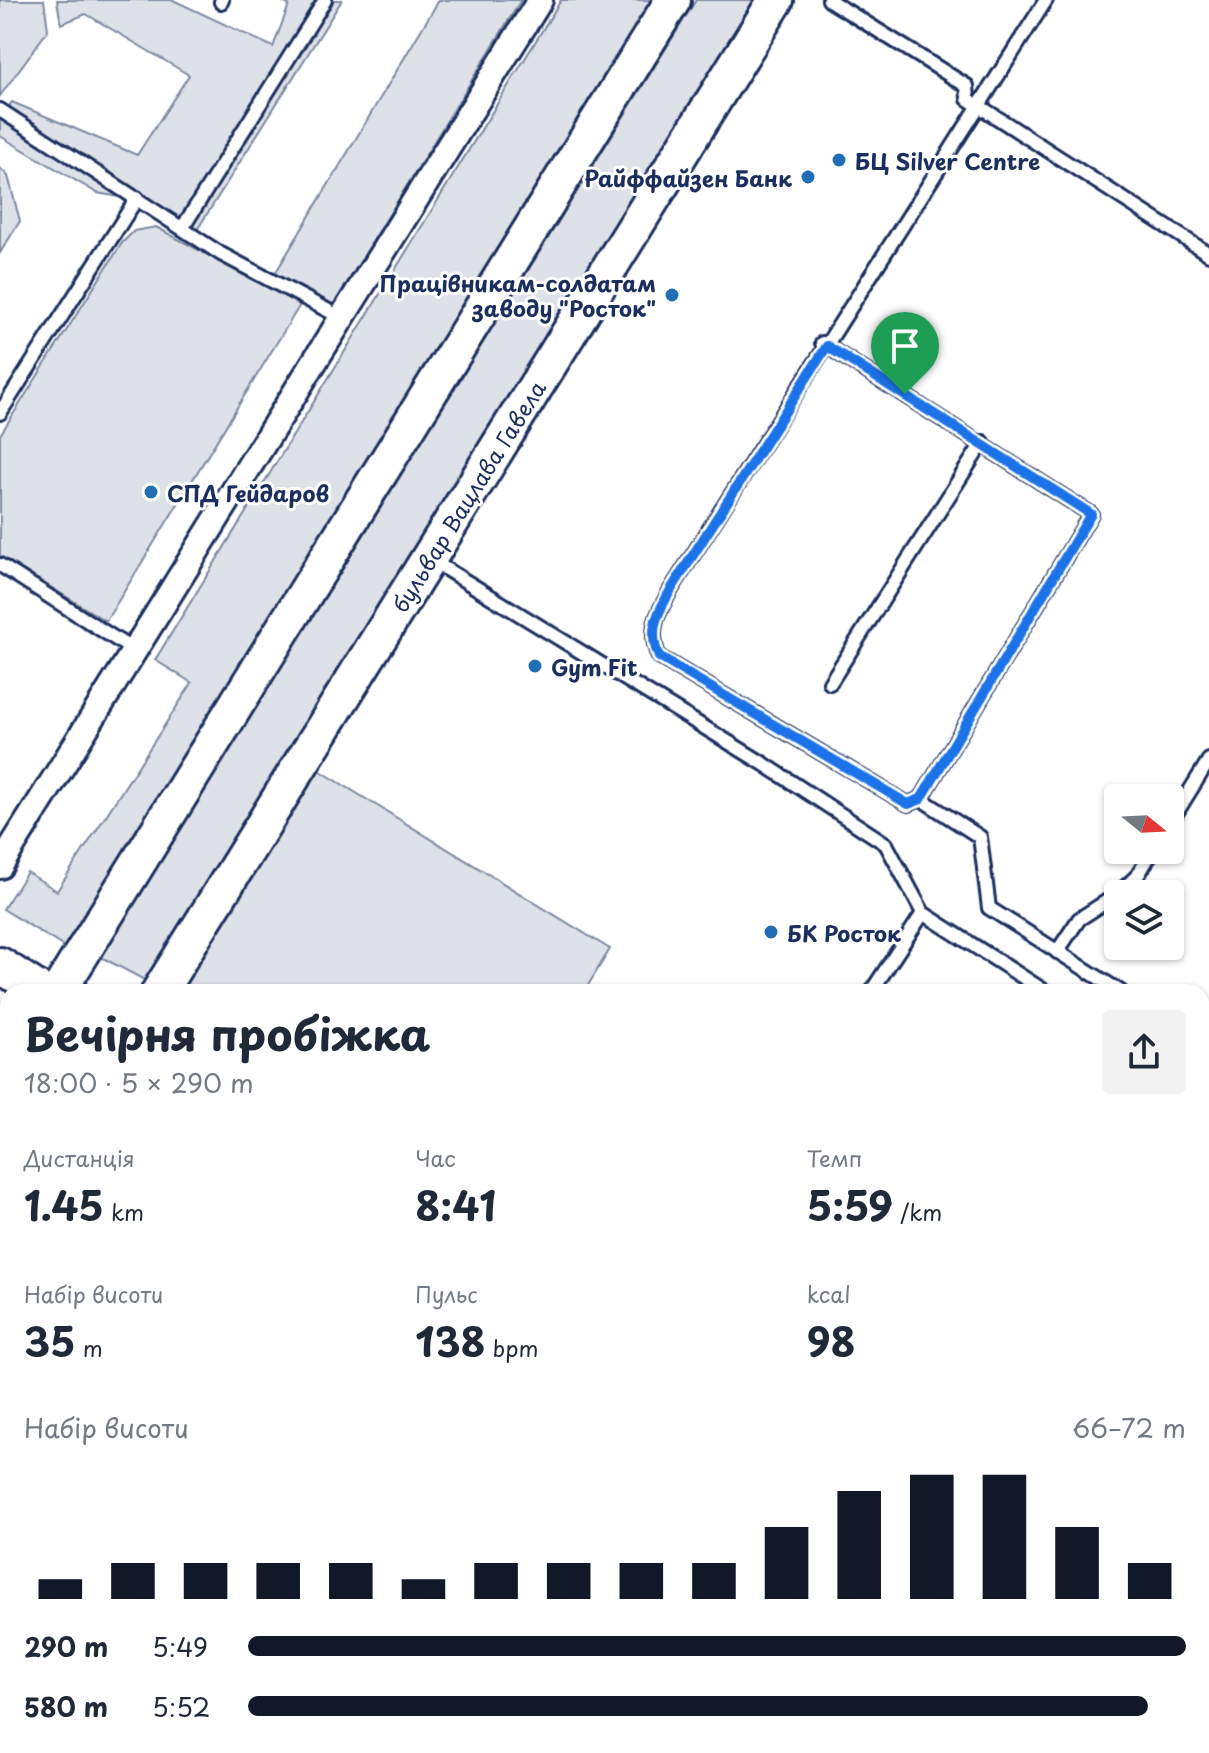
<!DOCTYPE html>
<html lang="uk">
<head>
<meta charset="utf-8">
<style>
	body { margin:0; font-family:"Playpen Sans",sans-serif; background:#f2f2f3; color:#1f2937; height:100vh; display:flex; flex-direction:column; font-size:30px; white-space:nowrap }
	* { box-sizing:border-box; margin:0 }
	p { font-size:26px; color:#747a83 }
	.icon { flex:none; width:44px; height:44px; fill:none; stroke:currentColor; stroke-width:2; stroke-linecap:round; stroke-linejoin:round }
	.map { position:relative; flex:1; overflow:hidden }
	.panel { position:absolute; left:0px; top:984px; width:1210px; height:770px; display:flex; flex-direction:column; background:#fff; border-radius:24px 24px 0 0; box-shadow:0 2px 6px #0004 }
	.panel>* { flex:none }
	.needle { width:52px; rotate:108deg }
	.buttons { position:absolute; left:1104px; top:784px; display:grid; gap:16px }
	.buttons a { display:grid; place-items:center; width:80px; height:80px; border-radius:8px; background:#fff; box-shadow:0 2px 6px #0004; font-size:40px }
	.pin { position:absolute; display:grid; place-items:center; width:68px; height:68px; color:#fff; margin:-82px -34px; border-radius:50% 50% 50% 0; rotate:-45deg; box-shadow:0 0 8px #0007 }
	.pin .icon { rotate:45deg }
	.round { display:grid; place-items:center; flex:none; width:84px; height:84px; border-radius:8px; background:#f2f2f3 }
	.headline { display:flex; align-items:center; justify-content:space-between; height:136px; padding:0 24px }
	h1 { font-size:44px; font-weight:700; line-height:60px }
	.figures { display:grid; grid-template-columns:repeat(3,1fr); gap:12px; height:136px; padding:8px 24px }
	.figures div { display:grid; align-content:center }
	.figures b { font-size:40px; font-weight:700 }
	.figures small { font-size:22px; font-weight:400 }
	.figures p { font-size:22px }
	.chart { height:224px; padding:16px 24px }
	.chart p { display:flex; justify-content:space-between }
	.chart svg { width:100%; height:144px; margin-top:8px; stroke:#111827; stroke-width:6 }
	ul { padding:0 24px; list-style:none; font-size:26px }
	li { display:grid; grid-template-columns:128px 96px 1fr; align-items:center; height:60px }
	li i { height:20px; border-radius:10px; background:#111827 }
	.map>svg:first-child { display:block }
</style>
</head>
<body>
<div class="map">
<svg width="1209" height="1753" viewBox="0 0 1209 1753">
	<rect width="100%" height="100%" fill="#fff"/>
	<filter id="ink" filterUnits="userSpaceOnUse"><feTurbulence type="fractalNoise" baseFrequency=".0125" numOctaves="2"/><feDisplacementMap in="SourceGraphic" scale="16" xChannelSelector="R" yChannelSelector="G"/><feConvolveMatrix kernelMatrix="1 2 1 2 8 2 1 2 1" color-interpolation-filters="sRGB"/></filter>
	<g filter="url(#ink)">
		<path fill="#dee1e7" stroke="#7c88a2" stroke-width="2" d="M0,0H44L48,30L0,96Z
			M57,0H173L273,47L289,5L279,0H342L197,230L132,199L97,193L0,136V118L12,102L137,155L189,75L86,14L61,24Z
			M439,0H521L330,311L273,277Z
			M561,0H664L69,950L3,909L27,872L57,891L192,683L155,660Z
			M696,0H754L150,983L101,957Z
			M0,168L8,176L20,221L0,253Z
			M156,227L300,305L106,621L0,556V435L122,243L134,231Z
			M319,770L610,949L584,992H181Z
			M0,1017L8,1022V1089L0,1084Z
			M8,1096V1191L0,1185V1108Z
			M8,1745V1746H77L72,1753H3Z"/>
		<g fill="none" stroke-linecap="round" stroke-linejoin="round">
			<g stroke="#1b2f5e" stroke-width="18">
				<path id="lane" d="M829,0L967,86L968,99L1209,254
					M221,2L222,0
					M0,110L221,254L344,319
					M183,227L325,0
					M822,343L1091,514L921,799L980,837L989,908L1121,992
					M0,413L137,198
					M431,560L764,764L886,844L923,913L871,992
					M0,565L136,652
					M830,683L983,442
					M921,799L908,804L659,657C647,630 658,612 672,588L1046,0
					M1170,823L1209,760
					M1118,894L1138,875L1153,850
					M923,913L1046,992
					M1057,952L1079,919L1118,894
					M1202,1044L1208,1048
					M1202,1093L1209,1098
					M1202,1443L1209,1432
					M1202,1494L1209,1498
					M0,1649L8,1637
					M1202,1667L1209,1655
					M287,1753L291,1746
					M460,1753L464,1746
					M693,1753L697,1746"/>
			</g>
			<g stroke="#1b2f5e" stroke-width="30">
				<path id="street" d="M0,866L540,0
					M1202,1190L1209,1179
					M0,1253L8,1240
					M0,1400L8,1405
					M854,1753L858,1746"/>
			</g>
			<g stroke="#1b2f5e" stroke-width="40">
				<path id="secondary" d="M0,965L42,992
					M58,992L673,0
					M159,992L776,0
					M1202,1713L1209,1718"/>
			</g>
			<use href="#lane" stroke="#fff" stroke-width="12"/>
			<use href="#street" stroke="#fff" stroke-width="24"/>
			<use href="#secondary" stroke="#fff" stroke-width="34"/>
		</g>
	</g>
	<g fill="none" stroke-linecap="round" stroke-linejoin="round" filter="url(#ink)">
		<g stroke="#fff" stroke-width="16">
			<path id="route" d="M827,346L1091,514L921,799L908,804L659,657C647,630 658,612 672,588Z"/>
		</g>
		<use href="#route" stroke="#1a73e8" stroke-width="10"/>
	</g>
	<g fill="#1f6fb2" stroke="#fff" stroke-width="3">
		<circle cx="839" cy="160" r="8"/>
		<circle cx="808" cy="177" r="8"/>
		<circle cx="672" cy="295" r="8"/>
		<circle cx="151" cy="492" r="8"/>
		<circle cx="535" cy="666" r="8"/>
		<circle cx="771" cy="932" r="8"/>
	</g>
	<g text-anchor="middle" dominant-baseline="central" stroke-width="6" stroke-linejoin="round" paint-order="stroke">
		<g font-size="22" font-weight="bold" fill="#1b2f5e" stroke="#fff" text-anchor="start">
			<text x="855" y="160">БЦ Silver Centre</text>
			<text x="792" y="177" text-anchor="end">Райффайзен Банк</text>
			<text x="656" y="282" text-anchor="end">Працівникам-солдатам<tspan x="656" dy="25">заводу "Росток"</tspan></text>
			<text x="167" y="492">СПД Гейдаров</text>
			<text x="551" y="666">Gym Fit</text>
			<text x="787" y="932">БК Росток</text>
		</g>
		<g font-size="22" fill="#1b2f5e" stroke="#fff">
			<text transform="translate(468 496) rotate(-58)">бульвар Вацлава Гавела</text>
		</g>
	</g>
</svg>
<div class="buttons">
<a><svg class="needle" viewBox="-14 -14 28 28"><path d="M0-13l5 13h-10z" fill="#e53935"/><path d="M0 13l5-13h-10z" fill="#747a83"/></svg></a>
<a><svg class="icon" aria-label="layers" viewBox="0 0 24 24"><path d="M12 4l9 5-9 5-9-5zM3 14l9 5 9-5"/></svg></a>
</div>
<div class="pin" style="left:905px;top:394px;background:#1e9e55"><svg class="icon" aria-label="arrive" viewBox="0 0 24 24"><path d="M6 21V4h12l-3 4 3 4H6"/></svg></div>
<section class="panel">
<div class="headline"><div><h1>Вечірня пробіжка</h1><p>18:00 · 5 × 290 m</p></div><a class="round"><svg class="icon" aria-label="share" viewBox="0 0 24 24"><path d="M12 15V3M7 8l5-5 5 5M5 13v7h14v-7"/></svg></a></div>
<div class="figures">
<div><p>Дистанція</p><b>1.45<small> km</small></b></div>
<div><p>Час</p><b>8:41</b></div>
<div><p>Темп</p><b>5:59<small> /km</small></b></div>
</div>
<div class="figures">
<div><p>Набір висоти</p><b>35<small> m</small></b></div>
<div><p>Пульс</p><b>138<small> bpm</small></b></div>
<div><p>kcal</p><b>98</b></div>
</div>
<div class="chart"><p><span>Набір висоти</span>66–72 m</p>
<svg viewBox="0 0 160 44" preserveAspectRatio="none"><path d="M5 44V38M15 44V33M25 44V33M35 44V33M45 44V33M55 44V38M65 44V33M75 44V33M85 44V33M95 44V33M105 44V22M115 44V11M125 44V6M135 44V6M145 44V22M155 44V33"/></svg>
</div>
<ul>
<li><b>290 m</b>5:49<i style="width:100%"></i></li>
<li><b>580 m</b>5:52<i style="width:96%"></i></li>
</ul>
</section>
</div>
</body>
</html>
